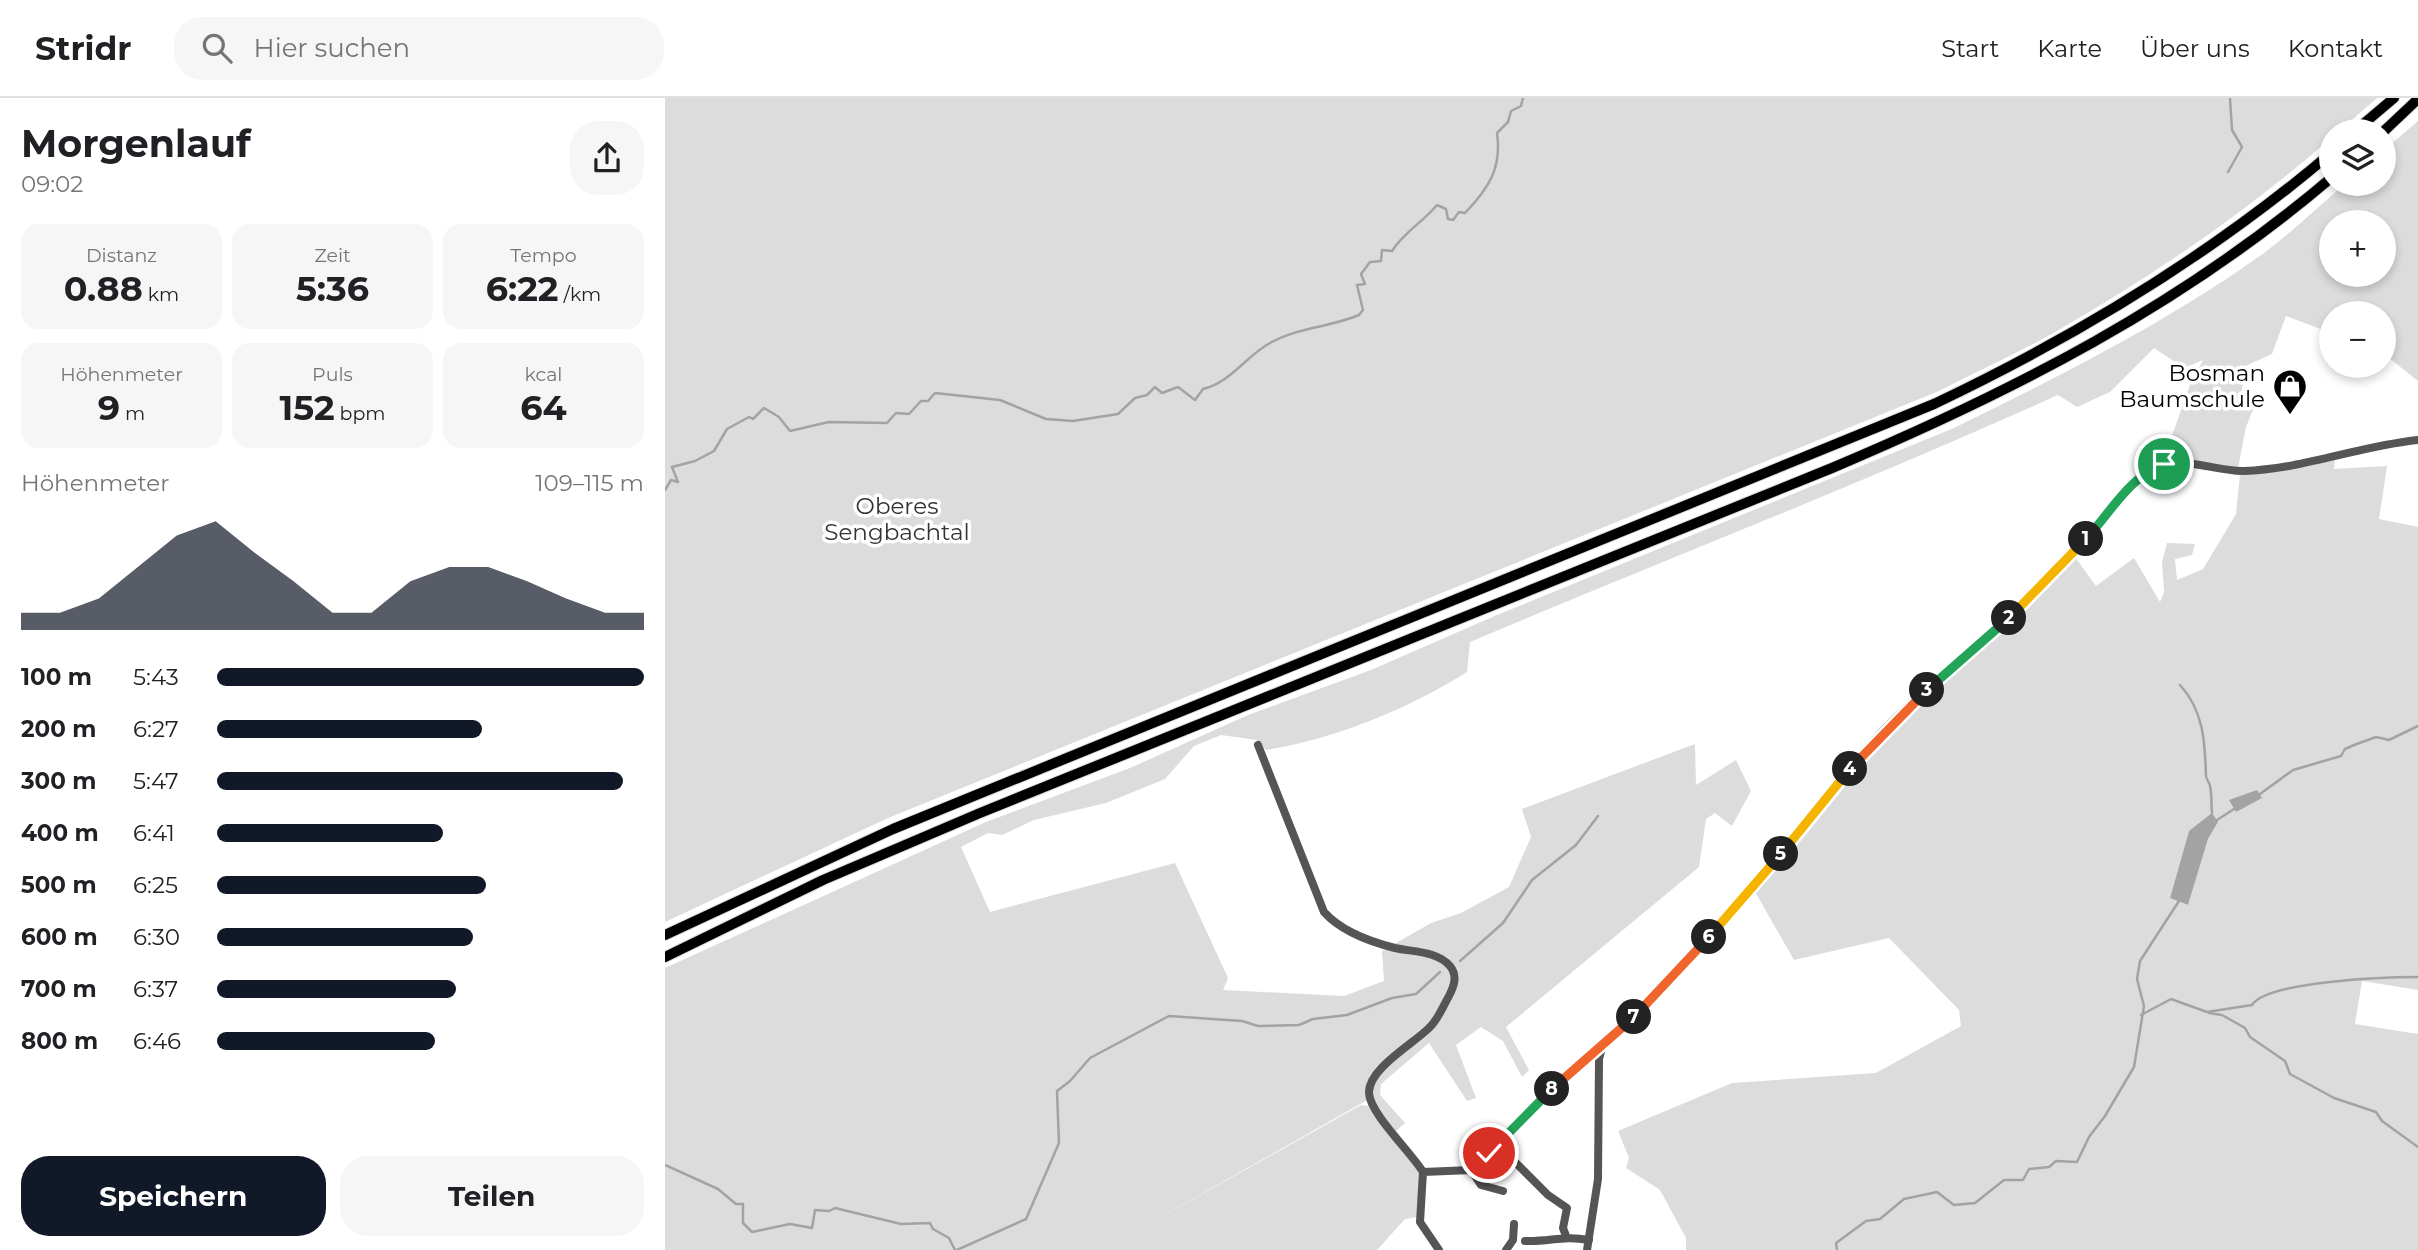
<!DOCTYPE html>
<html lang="de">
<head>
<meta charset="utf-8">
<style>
	body { margin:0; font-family:Montserrat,sans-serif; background:#f6f6f6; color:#202124; height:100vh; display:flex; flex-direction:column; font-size:26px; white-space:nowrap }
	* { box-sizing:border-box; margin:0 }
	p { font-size:23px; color:#757577 }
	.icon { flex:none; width:38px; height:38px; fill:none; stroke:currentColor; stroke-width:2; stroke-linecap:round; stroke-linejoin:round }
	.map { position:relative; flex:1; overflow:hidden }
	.drawer { display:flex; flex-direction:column; background:#fff; width:665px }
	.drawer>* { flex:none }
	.fabs { position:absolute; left:1654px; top:21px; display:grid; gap:14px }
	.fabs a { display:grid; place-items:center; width:77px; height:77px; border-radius:50%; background:#fff; box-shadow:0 4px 10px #0003; font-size:35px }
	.pin { position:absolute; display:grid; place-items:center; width:60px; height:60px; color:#fff; margin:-30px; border:4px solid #fff; border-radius:50%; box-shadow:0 2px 7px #0007 }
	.km { position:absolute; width:35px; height:35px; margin:-18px; border-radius:50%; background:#222; color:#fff; font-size:19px; line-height:35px; text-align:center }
	.round { display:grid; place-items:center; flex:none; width:74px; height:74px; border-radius:28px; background:#f6f6f6 }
	.overview { display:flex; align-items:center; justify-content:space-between; height:119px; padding:0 21px }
	h1 { font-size:38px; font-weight:700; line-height:52px }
	.figures { display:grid; grid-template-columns:repeat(3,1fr); gap:10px; height:119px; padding:7px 21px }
	.figures div { display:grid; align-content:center; border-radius:18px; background:#f6f6f6; text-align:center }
	.figures b { font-size:35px; font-weight:700 }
	.figures small { font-size:19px; font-weight:400 }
	.figures p { font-size:19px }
	.chart { height:196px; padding:14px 21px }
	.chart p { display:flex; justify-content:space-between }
	.chart svg { width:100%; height:126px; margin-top:7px; fill:#111827; opacity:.7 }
	.cta { display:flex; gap:14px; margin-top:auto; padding:14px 21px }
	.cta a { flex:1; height:80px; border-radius:28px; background:#111827; color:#fff; font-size:28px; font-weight:700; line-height:80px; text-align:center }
	.cta a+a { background:#f6f6f6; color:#202124 }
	ul { padding:0 21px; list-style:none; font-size:23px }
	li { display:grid; grid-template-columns:112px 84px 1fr; align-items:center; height:52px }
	li i { height:18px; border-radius:9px; background:#111827 }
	header { display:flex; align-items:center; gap:42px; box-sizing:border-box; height:98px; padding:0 35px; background:#fff; border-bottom:2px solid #e0e0e0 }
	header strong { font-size:33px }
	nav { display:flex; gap:38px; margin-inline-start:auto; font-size:24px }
	.search { width:490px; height:63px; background:#f6f6f6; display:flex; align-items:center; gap:18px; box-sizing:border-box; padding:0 24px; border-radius:28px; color:#757577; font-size:26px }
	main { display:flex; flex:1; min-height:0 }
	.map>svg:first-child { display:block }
</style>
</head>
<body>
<header>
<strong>Stridr</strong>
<div class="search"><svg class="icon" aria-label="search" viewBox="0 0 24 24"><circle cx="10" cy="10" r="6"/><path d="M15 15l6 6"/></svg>Hier suchen</div>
<nav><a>Start</a><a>Karte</a><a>Über uns</a><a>Kontakt</a></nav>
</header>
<main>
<section class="drawer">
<div class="overview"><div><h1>Morgenlauf</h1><p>09:02</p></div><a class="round"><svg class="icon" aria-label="share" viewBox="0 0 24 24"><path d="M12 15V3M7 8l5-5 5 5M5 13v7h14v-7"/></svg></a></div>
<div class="figures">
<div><p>Distanz</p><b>0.88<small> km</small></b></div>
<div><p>Zeit</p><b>5:36</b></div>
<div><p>Tempo</p><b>6:22<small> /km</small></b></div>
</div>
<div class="figures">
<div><p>Höhenmeter</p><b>9<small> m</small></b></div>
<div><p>Puls</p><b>152<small> bpm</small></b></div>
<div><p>kcal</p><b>64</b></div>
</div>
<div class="chart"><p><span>Höhenmeter</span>109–115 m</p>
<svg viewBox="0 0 160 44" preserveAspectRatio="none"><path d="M0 44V38L10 38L20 33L30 22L40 11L50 6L60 17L70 27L80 38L90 38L100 27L110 22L120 22L130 27L140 33L150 38L160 38V44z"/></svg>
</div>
<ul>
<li><b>100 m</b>5:43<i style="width:100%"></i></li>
<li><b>200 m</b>6:27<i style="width:62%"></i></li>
<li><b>300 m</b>5:47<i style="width:95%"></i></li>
<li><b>400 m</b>6:41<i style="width:53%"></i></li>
<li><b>500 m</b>6:25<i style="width:63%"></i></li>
<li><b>600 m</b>6:30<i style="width:60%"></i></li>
<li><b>700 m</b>6:37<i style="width:56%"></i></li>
<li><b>800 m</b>6:46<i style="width:51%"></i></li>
</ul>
<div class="cta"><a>Speichern</a><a>Teilen</a></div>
</section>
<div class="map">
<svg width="1753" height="1152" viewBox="0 0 1753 1152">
	<rect width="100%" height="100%" fill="#fff"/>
	<path fill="#dcdcdc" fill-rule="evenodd" d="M0,0H1712L1674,33H1666V40C1584,112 1492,175 1397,230C1358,253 1315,272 1274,293L223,720L0,824Z
		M1753,23V283L1719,256L1718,215H1666V235L1621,218L1607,256L1569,273V284L1578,286L1576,295L1593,299L1581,329L1573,370L1527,362L1498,363L1525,287L1538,262L1519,270L1489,250L1445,294L1412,309L1393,297C1199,385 1001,461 805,544L802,574C743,611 670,641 601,652L592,642L556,637L529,648L500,681L441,705L369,722L337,737L323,735L296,749L325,814L510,765L563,880L558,892L679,898L719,883L717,853L766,825L796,815L844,789L866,739L857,711L1030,646L1031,687L1071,662L1086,693L1067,728L1050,715L1041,721L1034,769L841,929L864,972L857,979L838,943L816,929L791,947L811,1000L802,1003L764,945L716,986L715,997L740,1025L730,1034L706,1000L464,1137L696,1007L706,1008L755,1075L752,1119L740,1121L712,1152H0V870L321,724L465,670L583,617L706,572L832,517L1289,330C1395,278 1503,224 1599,155C1627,134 1653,109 1680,86H1718L1719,52ZM1666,124H1718V177H1666Z
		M1670,360L1669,371L1722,368L1714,421L1753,429V892L1697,883L1690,926L1753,936V1152H1021V1140L995,1092L961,1070L964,1060L953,1033L1067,985L1211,975L1296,928L1294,912L1224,840L1129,862L1089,792L1127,750L1203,656L1255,604L1333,539L1410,459L1431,488L1469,460L1495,504L1499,494L1497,464L1502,445L1530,446L1527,457L1510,461L1512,482L1538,471L1571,416L1575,377L1617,373ZM1553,724L1543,741L1523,807L1505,800L1524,733Z"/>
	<path fill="#a3a3a3" d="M1592,692L1597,700L1571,714L1564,702Z
		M1547,715L1553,724L1543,741L1523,807L1505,800L1524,733Z"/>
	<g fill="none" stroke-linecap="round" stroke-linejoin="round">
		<path stroke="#a3a3a3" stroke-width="2.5" d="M1563,74L1577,49L1567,32L1565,0
			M0,392L6,382L13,384L7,369L30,363L49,353L62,331L84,319L88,321L99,310L114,319L125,333L164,324L222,325L231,315L244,316L256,303H263L270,295L335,302L381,321L408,323L453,316L470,300L482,297L490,289L497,295L513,289L530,302L538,291C565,285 581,258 605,245C634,229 666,229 694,217L698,212L692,187L700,186L696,176L705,164L716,163L717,152L727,153C738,135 758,124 772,107L781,111L783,121L788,122L794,114L800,115C824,90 837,70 832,35L843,24L846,13L856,8L858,0
			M1515,587C1539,613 1540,645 1541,678C1541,681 1545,685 1545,688C1547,696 1546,706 1547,715
			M1595,696L1628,672L1676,658L1680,651L1689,647L1711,639L1724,642L1753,628
			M1552,722L1569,711
			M795,863L838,825L867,782L911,747L933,718
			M1544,915L1557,917L1580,930L1585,939L1620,963L1625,976L1669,1000L1711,1014L1717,1023L1753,1049
			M1476,917L1506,901L1542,914L1587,907C1602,883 1724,879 1753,879
			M0,1067L53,1091L71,1106H78V1125L87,1134L125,1126L147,1130L150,1112L164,1113L170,1110L236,1126L265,1125L268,1131L284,1140L290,1152
			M292,1152L361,1121L394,1045L392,993L405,983L425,960L504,918L577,923L593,928L634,927L648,921L682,917L727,900L751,896L775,874
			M1172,1152L1171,1145L1201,1123L1215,1121L1239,1101L1272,1094L1289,1107L1310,1105L1339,1082H1358L1364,1071L1384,1069L1391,1063L1412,1064L1424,1039L1440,1018L1469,969L1479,908L1472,881L1475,863L1514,803"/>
		<g stroke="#dbdbdb" stroke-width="12">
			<path id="highway" d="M1690,33L1729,0
				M1718,34L1753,1
				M0,837L228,731L1269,306C1412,238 1545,158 1666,55
				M0,859L158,782L315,715L1167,370C1347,294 1516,208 1666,80"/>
		</g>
		<path stroke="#555" stroke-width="8" d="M593,647L659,814C676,833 706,844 730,850C748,854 772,853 785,868C793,878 789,888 784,898C778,908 773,922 764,930C748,946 703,971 704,995C705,1016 746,1054 758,1074L755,1124L774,1152
			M832,1046L883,1097L902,1110L898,1130L901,1138
			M806,1072L816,1087L838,1093
			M758,1074L806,1072L865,1011L938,946
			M860,1143C886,1144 897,1137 924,1142
			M841,1152L848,1142L849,1126
			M922,1152L933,1081L934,961L938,946C1034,862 1110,760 1191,663C1247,595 1320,544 1382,483C1411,454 1457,387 1489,370C1515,356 1551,374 1579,373C1638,371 1694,348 1753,342"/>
		<use href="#highway" stroke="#000" stroke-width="10"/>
	</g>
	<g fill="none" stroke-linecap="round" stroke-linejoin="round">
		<g stroke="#fff" stroke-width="14">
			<path id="split-1" d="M1421,441C1445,415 1465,378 1499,366"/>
		</g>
		<g stroke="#fff" stroke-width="14">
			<path id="split-2" d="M1344,520L1421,441"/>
		</g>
		<g stroke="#fff" stroke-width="14">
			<path id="split-3" d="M1262,592L1344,520"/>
		</g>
		<g stroke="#fff" stroke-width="14">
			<path id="split-4" d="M1185,671L1262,592"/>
		</g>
		<g stroke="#fff" stroke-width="14">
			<path id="split-5" d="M1116,756L1185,671"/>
		</g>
		<g stroke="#fff" stroke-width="14">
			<path id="split-6" d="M1044,839L1116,756"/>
		</g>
		<g stroke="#fff" stroke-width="14">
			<path id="split-7" d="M969,919L1044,839"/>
		</g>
		<g stroke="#fff" stroke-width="14">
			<path id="split-8" d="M887,991L969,919"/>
		</g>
		<g stroke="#fff" stroke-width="14">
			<path id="split-9" d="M824,1055L887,991"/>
		</g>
		<use href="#split-1" stroke="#22a559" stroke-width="9"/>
		<use href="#split-2" stroke="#f5b400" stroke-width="9"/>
		<use href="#split-3" stroke="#22a559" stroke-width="9"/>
		<use href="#split-4" stroke="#f0652b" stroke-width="9"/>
		<use href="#split-5" stroke="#f5b400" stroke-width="9"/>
		<use href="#split-6" stroke="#f5b400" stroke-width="9"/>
		<use href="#split-7" stroke="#f0652b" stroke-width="9"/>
		<use href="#split-8" stroke="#f0652b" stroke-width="9"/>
		<use href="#split-9" stroke="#22a559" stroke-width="9"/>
	</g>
	<defs>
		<g id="shop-pin" transform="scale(1.75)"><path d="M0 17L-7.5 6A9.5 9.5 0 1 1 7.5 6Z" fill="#000" stroke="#fff"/><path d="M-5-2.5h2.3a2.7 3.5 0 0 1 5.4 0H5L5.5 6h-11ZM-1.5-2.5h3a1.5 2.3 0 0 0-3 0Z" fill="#fff"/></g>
	</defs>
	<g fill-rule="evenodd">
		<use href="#shop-pin" x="1625" y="288"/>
	</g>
	<g text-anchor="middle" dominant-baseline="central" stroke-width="7" stroke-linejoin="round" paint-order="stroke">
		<g font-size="23" fill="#000" stroke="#fff" text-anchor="end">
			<text x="1600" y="275">Bosman<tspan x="1600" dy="26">Baumschule</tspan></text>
		</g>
		<g font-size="23" fill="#333" stroke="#fff">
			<text x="232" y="408">Oberes<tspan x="232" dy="26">Sengbachtal</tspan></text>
		</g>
	</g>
</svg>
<div class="fabs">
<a><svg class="icon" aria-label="layers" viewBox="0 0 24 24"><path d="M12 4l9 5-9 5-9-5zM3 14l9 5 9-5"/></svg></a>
<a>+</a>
<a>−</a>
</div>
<div class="pin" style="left:1499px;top:366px;background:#1e9e55"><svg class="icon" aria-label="arrive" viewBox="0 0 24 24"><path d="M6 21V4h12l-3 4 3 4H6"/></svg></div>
<div class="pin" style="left:824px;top:1055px;background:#d93025"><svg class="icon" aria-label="check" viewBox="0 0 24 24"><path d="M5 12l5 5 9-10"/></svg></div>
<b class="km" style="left:1421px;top:441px">1</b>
<b class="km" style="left:1344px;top:520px">2</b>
<b class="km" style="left:1262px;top:592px">3</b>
<b class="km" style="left:1185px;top:671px">4</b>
<b class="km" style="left:1116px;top:756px">5</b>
<b class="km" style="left:1044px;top:839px">6</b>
<b class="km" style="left:969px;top:919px">7</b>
<b class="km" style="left:887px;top:991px">8</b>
</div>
</main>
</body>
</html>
